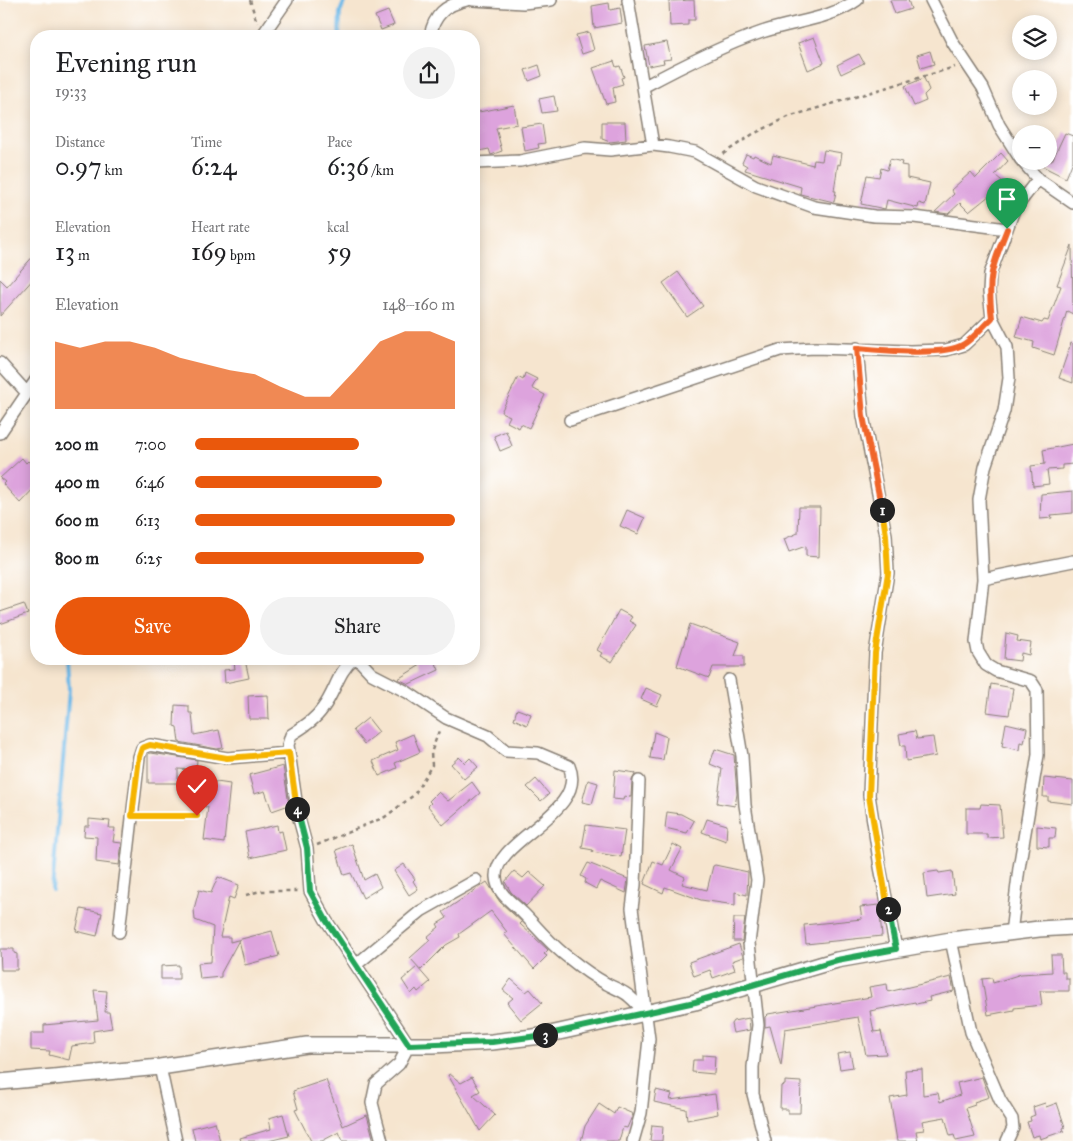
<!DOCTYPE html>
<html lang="en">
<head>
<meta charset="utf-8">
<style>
	body { margin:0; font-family:"IM FELL Great Primer",serif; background:#f2f2f2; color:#202124; height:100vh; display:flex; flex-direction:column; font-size:19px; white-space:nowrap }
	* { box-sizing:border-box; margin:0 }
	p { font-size:16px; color:#757577 }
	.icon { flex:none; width:28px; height:28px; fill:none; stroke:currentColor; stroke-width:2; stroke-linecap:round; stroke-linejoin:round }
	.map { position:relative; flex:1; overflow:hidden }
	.details { position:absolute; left:30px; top:30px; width:450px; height:635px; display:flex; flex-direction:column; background:#fff; border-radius:20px; box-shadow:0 2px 12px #0003 }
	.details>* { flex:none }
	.tools { position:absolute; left:1012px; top:15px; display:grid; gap:10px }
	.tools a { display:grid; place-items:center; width:45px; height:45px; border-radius:50%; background:#fff; box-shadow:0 2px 12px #0003; font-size:25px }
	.pin { position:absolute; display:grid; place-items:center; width:42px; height:42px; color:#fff; margin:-51px -21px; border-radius:50% 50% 50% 0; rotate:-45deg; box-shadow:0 0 5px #0007 }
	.pin .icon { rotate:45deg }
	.km { position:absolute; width:25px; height:25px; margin:-12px; border-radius:50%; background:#222; color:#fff; font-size:14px; line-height:25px; text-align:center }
	.round { display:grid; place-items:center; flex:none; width:52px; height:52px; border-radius:26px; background:#f2f2f2 }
	.overview { display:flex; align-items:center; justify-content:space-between; height:85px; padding:0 25px }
	h1 { font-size:28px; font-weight:600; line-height:38px }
	.metrics { display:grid; grid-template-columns:repeat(3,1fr); gap:8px; height:85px; padding:5px 25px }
	.metrics div { display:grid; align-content:center }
	.metrics b { font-size:25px; font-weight:600 }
	.metrics small { font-size:14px; font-weight:400 }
	.metrics p { font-size:14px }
	.chart { height:140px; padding:10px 25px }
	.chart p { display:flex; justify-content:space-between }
	.chart svg { width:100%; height:90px; margin-top:5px; fill:#ea580c; opacity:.7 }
	.cta { display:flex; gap:10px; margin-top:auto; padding:10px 25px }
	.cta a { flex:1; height:58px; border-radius:30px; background:#ea580c; color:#fff; font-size:20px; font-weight:600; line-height:58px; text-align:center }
	.cta a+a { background:#f2f2f2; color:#202124 }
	ul { padding:0 25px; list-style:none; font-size:16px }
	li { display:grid; grid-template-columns:80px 60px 1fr; align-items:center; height:38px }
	li i { height:12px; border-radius:6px; background:#ea580c }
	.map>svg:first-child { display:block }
</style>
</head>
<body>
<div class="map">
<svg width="1073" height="1141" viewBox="0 0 1073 1141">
	<rect width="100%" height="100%" fill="#fff"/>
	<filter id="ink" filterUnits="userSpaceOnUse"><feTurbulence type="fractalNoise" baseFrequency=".02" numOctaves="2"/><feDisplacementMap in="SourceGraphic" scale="10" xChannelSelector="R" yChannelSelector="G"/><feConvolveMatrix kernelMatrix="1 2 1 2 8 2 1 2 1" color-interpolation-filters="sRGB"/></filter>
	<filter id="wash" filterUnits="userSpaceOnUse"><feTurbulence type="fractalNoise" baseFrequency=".0096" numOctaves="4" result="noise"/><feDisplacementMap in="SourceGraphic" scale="20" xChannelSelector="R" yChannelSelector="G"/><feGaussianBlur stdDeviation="1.12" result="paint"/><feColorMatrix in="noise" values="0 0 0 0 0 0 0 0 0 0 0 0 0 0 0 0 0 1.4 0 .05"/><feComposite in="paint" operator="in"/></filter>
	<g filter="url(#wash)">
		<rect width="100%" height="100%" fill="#f6e5cf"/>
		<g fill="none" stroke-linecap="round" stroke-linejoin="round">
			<path stroke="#6ebae8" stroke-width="4" d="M339,36L340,12L345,0
				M52,890L69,690L67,659"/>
		</g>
		<g id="blocks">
			<path fill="#dda3dd" d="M694,0L695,20H688V25L670,26L669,1Z
				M890,0H908L911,9L895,14Z
				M609,3L610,10L620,8L622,23L594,28L592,6Z
				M388,11L394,25L381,30L375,16Z
				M589,32L594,50L582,54L576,35Z
				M814,37L824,63L808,70L798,43Z
				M667,42L671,59L663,60L664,63L649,66L645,46Z
				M930,51L934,64L921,68L917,55Z
				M859,54L864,63L841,74L837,65Z
				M614,61L616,67L620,66L624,77L621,78L623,84L613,87L615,102L606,104L593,68Z
				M539,65L542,76L529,81L525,70Z
				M924,78L929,90L924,95L926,101L914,106L905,86Z
				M554,96L557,111L542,113L539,99Z
				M514,105L517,124L496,128L502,151L491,155L489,149L474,152V113Z
				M602,122H625L626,140L610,142L602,139Z
				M542,124L545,143L538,144L539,148L525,151L521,127Z
				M1065,133L1073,136V161L1066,178L1032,161H1052Z
				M824,150L842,153L840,165L838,164L834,191H836L834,202L800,194L801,187L745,170L747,166L742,163L746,154L753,157L754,155L771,163L773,155L813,165L814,160L822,161Z
				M1001,153L1008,161L995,175L1008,186L999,195L995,191L969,212L960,203L948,214L935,212L954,194L951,190L971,172L976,178Z
				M890,159L902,162L901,165L907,166V178L930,183L925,205L919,203L918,208L887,200L885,209L861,204L867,175L879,177L881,168L887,170Z
				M1072,245L1073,314L1067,311L1054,355L1033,348L1034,342L1016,337L1022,317L1042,323L1044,320L1048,321L1061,286L1057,285Z
				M36,253V276L0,316V279L7,286Z
				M678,272L703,306L687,317L663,283Z
				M1071,343L1073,344V383L1059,378Z
				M525,373L537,379L532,388L545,395L529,428L521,424L519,428L507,422L510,416L501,412L518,377L523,380Z
				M506,431L512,446L500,451L494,436Z
				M1073,444V464L1062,465V469L1047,470L1049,484L1033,486L1031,466L1045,464L1043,450Z
				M22,458L26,463L28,461L36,469V486L20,503L3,484L5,482L0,478Z
				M1073,491V513L1051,515L1052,518L1040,519L1041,494Z
				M799,507H820L819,557L806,556V546L789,552L784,539L798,533Z
				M627,510L645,518L638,534L620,526Z
				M24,604L28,614L0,624V612Z
				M619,610L632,617L629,621L636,625L612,662L600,656L602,653L597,650Z
				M690,624L740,642L735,656H744V667H713L709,678L677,666Z
				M1006,633L1018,636L1017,641L1031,643L1029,655L1021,653L1020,661L1004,659Z
				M416,659H434L439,670L409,684L398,679L419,666Z
				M245,660L249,678L225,683L224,670L235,669L234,662Z
				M991,684L1013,688L1009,715L987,712Z
				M646,688L662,695L657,706L641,699Z
				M268,695L269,719H249L248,696Z
				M175,705L189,706V713H192L194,735L219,730L223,748L217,749L179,742L177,727L174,726Z
				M517,709L531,714L527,725L514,719Z
				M368,718L379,732L364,744L353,730Z
				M1006,723L1027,728L1024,743L1020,742L1019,750L1002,746Z
				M915,731L917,739L933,737L936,756L906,761L905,746H901L899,734Z
				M654,732L667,737L663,760L650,758Z
				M413,734L420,752L395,763L397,768L379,776L373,761L398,750L395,742Z
				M715,749L734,755L737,794L735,806L717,803L722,769L710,764Z
				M151,753L197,760L196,770L178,769V783H148V754Z
				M459,757L465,763L470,758L478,767L464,779L451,764Z
				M283,766L289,805L272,811L265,791L254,794L249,775Z
				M615,770L636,773L632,780L631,797L624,796L623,800L613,799Z
				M1044,778L1073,781V804L1048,801V797H1043Z
				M536,779L549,794L541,801L527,787Z
				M203,780L230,784L224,843L204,840L208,807H205V802L202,801Z
				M588,780L598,783L592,804L582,802Z
				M472,782L480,793L443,825L428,806L431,803L429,801L438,792L448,801Z
				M981,804L1000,805L1003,837L987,838V834H966V808H980Z
				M667,812L681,814L694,821L687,833L665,828Z
				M89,819L110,821L109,828H115L113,842L122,843L119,865L96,862L97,837L84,836L85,826H89Z
				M707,819L727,825L726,841L702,832Z
				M277,825L278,832L282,831L286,850L250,858L245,832Z
				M586,825L625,830L621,857L592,852L593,850L582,848Z
				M1037,826L1056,828L1055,838H1049V847L1037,846Z
				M352,844L364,880L375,874L381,887L363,898L351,873L344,875L336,850Z
				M673,844L682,849L671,870L685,877L682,884L707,890L713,866L715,865L748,872L747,895L735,892V905L701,900L665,887L663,893L644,884L653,861L663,865Z
				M588,863L628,879L626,893L600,881L596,889L585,883L586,879L581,876Z
				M404,864L415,879L413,881L418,889L409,895L394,871Z
				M514,871L523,878L529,872L545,886L526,906L511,892L505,882Z
				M938,871L939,873L952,871L955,894L927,898L924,873Z
				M218,877L239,885L234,899L229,897L220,937H230V942L272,931L279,956L245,965L239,940L221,973V977L200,979L198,963L211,962L213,927L195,920L194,909L199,890L211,893Z
				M487,882L500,902L522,922L520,924L548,950L544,954L547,956L534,969L504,934L507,932L491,911L459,934L460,937L446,945L421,970L410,958L430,940L427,937L439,927L437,924L447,918L443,912Z
				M879,905L882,936L806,944L804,925L862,919L860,907Z
				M81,909L102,913L97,936L76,931Z
				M734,918H745L742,941H733Z
				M739,944L743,957L732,961L735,970L713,978L710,970L694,976L689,962Z
				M0,949H14V953L17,954V970H1Z
				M1051,955H1061L1062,972H1065V978H1069V991H1040L1042,1005L1014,1008V1010L988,1015L982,979L992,978L993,983L1021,974L1052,972Z
				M179,965V979H161V966Z
				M417,967L430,982L418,992L416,989L411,994L402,980Z
				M951,977L954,991L929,997L930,1001L916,1004L915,1002L870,1011L874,1032L881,1031L886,1054L866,1055L858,1017L785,1029L781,1066L770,1026L765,1027V1017L768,1014L871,997L869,987L887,984L888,992Z
				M511,979L526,992L530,989L542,1003L521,1020L507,1003L513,998L503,990Z
				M94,990L107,991L105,1012H109L112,1028L93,1031L94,1043L72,1046L69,1060L49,1055L50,1051L31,1050V1033H44V1025L98,1020Z
				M749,1018L750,1030L733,1033L731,1024L733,1021Z
				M850,1052L853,1067L840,1069L837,1054Z
				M702,1055L715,1056L714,1074L692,1072L693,1060H702Z
				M922,1069L923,1095L938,1093L940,1102L960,1095L957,1083L982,1077L989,1097L974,1102L975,1105L966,1108L975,1137L956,1141L954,1135L950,1136L945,1117L922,1121L924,1130L916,1131L918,1141H897L890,1098L907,1095L905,1070Z
				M450,1074L461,1083L472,1077L480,1091L473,1095L495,1115L480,1131L448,1075Z
				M326,1080L343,1126L367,1115L374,1141H343L339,1132L322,1141H311L295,1110L298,1109L293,1091Z
				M785,1081L801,1082L800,1113H788V1109H780L781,1086L785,1085Z
				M656,1090L672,1094L670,1100L715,1094L718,1114L687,1120L686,1109L654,1102Z
				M1045,1103L1046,1107L1057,1103L1065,1127L1063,1128L1064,1131L1040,1139L1039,1135L1032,1137L1027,1122L1031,1121L1030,1117L1035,1115L1033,1107Z
				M599,1104L614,1114L617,1107L633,1114L627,1128L623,1127L619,1141H581L585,1126Z
				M283,1114L289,1136L268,1141H241L240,1138L271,1129L269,1118Z
				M215,1122L220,1141H195L192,1128Z
				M652,1125L663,1126L662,1141H650Z"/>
		</g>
	</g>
	<g filter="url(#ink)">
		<use href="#blocks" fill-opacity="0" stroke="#898076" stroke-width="1"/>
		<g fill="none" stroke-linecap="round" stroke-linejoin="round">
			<g stroke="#898076" stroke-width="14">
				<path id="street" d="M473,0L523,3L551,0
					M628,0L653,145
					M931,0L953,43L983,88L999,125L1021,160
					M262,36L287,0
					M430,36C434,15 445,5 467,0
					M643,87C682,66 721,46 762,32C794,21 829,20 857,0
					M1022,161L1038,179L1073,203
					M474,163L520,161L585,148L610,150L653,145L669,147L695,152L756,186L814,207L874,216L914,217L1007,229
					M857,348L863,416L886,535L888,573L875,653L869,795L880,867L896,949
					M0,363L27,393
					M570,420L780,350L815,348L910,351L946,350L964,345L992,318
					M0,433L36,380
					M983,579L1073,561
					M353,659C338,672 335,692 323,708C315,720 303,727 291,735L288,745L298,815L307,848L310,891L326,920L409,1045L399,1064L376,1084L372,1103L382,1141
					M358,659L372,674L407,692L446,718L488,736L506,751L538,753L569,766C589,812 494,840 496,877C497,894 512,902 523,913C538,928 551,945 569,958C580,967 594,977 607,984C614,988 624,991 630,997C636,1002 641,1008 646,1014
					M729,680L742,756L745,805L757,880L749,943L758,1025L753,1067V1094L765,1141
					M119,932L139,757L142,748L150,745L227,758L289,753
					M1011,933L1019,868L1038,755L1037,690L1031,681L996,671L986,665L978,652L976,642L983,579L979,500L985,467L1004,411L1009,378L1007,347L992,318L989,292L990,274L1014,210L1038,179
					M951,940L971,1032L1000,1100L1012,1119L1013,1128L1007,1141
					M357,964L421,911L476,880
					M160,1067L176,1141
					M633,1141L641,1113L649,1039L632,908L635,885L639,781"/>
			</g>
			<g stroke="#898076" stroke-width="18">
				<path id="secondary" d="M0,1082L160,1067L307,1045H433L492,1042L541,1036L695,1002L837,960L951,940L1039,929L1073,927"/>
			</g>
			<path stroke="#898076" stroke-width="2.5" stroke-dasharray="4 4" stroke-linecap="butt" d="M250,0L257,23
				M723,154L753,134L788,117L955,67
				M144,816H197
				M317,845L385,817L414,795L432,765L431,753L440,728
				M246,895L260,891H299"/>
			<use href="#street" stroke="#fff" stroke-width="11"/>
			<use href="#secondary" stroke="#fff" stroke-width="15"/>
		</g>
	</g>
	<g fill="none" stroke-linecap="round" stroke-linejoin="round" filter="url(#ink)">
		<g stroke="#fff" stroke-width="10">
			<path id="split-1" d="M882,510L863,416L857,348C882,350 943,357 964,344C974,338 983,326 992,318C987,277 992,267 1007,229"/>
		</g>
		<g stroke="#fff" stroke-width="10">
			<path id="split-2" d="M882,510L886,535L888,573L875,653L869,796L888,909"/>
		</g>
		<g stroke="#fff" stroke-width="10">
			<path id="split-3" d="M545,1035L695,1002L837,960L896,949L888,909"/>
		</g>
		<g stroke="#fff" stroke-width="10">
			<path id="split-4" d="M297,809L307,848L310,891L326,920L409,1045L492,1042L545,1035"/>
		</g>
		<g stroke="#fff" stroke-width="10">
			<path id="split-5" d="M197,816H132L139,757L142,748L150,745L227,758L289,753L297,809"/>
		</g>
		<use href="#split-1" stroke="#f0652b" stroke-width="6"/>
		<use href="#split-2" stroke="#f5b400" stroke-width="6"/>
		<use href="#split-3" stroke="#22a559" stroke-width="6"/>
		<use href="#split-4" stroke="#22a559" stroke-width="6"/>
		<use href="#split-5" stroke="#f5b400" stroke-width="6"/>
	</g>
</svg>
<div class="tools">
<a><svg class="icon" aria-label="layers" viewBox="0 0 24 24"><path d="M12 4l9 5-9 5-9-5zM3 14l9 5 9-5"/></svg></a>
<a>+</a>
<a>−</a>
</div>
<div class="pin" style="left:1007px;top:229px;background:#1e9e55"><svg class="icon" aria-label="arrive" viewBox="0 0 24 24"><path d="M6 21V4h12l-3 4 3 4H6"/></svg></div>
<div class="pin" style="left:197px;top:816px;background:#d93025"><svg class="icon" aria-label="check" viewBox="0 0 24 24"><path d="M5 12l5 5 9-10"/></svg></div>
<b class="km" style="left:882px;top:510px">1</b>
<b class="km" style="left:888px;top:909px">2</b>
<b class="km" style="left:545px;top:1035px">3</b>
<b class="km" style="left:297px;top:809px">4</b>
<section class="details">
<div class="overview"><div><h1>Evening run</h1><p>19:33</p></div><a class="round"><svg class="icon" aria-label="share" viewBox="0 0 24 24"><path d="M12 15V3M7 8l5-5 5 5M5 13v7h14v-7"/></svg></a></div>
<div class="metrics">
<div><p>Distance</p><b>0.97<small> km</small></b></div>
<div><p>Time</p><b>6:24</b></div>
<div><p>Pace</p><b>6:36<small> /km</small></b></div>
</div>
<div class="metrics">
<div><p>Elevation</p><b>13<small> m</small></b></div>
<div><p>Heart rate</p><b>169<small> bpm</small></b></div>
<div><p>kcal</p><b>59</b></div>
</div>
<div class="chart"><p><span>Elevation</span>148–160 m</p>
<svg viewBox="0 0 160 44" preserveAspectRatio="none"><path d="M0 44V11L10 14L20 11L30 11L40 14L50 19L60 22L70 25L80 27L90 33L100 38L110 38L120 25L130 11L140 6L150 6L160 11V44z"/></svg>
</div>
<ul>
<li><b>200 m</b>7:00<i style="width:63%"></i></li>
<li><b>400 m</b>6:46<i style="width:72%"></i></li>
<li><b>600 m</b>6:13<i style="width:100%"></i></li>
<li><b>800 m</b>6:25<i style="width:88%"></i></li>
</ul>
<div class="cta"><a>Save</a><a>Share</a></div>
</section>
</div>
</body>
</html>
